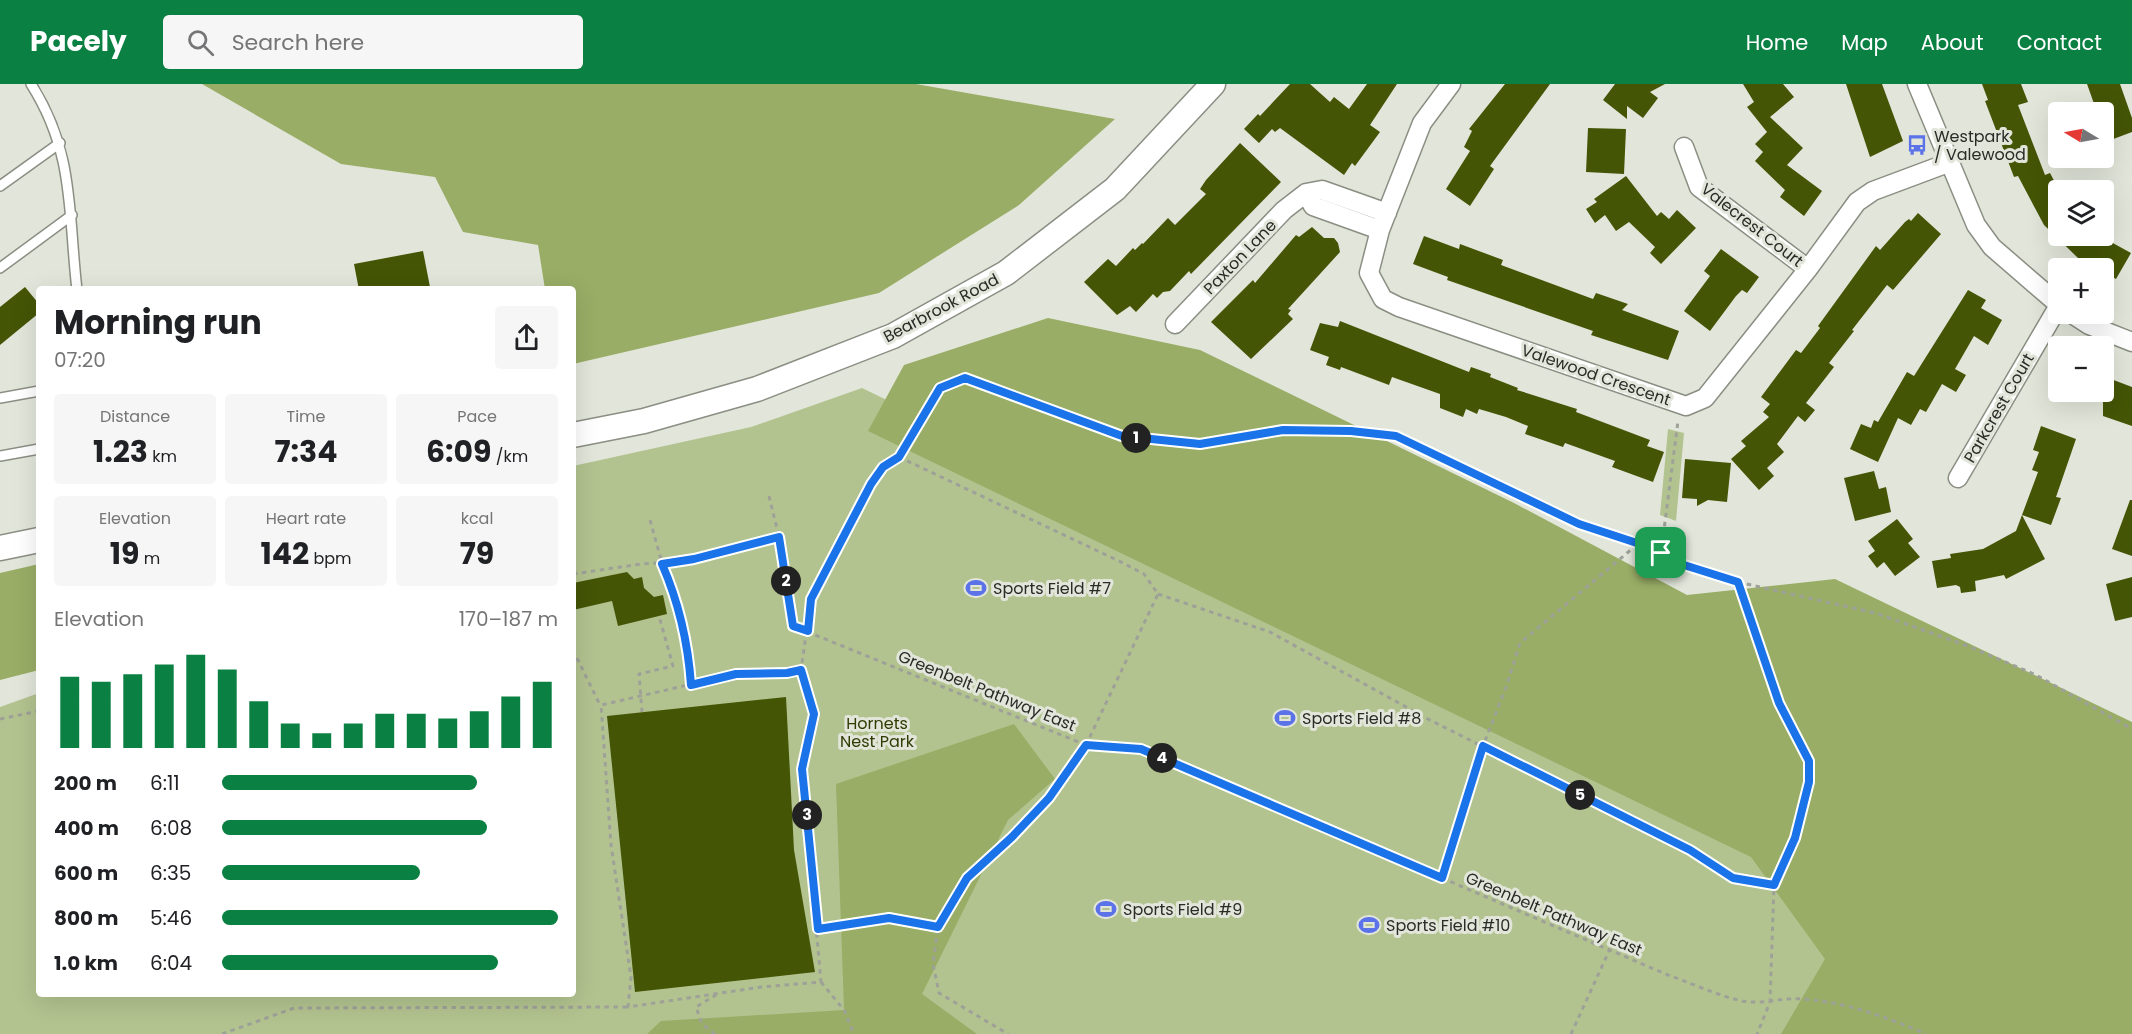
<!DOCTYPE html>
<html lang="en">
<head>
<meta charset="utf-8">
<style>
	body { margin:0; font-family:Poppins,sans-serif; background:#f6f6f6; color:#202124; height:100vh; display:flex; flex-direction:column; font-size:22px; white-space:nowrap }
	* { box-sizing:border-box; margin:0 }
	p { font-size:20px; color:#757577 }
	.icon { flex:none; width:33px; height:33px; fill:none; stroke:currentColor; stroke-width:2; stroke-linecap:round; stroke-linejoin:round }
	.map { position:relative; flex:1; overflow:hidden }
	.panel { position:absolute; left:36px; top:202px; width:540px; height:711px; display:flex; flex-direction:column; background:#fff; border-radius:6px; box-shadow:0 6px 24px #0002 }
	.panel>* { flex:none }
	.needle { width:39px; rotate:280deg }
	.tools { position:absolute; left:2048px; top:18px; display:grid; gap:12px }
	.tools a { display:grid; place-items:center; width:66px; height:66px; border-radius:6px; background:#fff; box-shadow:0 6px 24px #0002; font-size:30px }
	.pin { position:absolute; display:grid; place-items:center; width:51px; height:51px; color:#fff; margin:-26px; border-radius:12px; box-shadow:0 3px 9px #0006 }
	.km { position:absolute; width:30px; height:30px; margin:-15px; border-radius:50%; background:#222; color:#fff; font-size:16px; line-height:30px; text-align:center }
	.round { display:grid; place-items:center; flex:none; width:63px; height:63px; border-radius:6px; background:#f6f6f6 }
	.headline { display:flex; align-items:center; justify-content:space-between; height:102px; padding:0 18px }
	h1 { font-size:33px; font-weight:700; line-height:45px }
	.stats { display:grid; grid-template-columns:repeat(3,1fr); gap:9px; height:102px; padding:6px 18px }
	.stats div { display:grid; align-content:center; border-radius:6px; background:#f6f6f6; text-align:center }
	.stats b { font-size:30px; font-weight:700 }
	.stats small { font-size:16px; font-weight:400 }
	.stats p { font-size:16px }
	.chart { height:168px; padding:12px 18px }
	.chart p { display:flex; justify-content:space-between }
	.chart svg { width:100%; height:108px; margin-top:6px; stroke:#0b8043; stroke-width:6 }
	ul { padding:0 18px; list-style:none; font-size:20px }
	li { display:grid; grid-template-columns:96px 72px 1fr; align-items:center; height:45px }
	li i { height:15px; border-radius:8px; background:#0b8043 }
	header { display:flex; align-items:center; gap:36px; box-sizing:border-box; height:84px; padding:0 30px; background:#0b8043; color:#fff }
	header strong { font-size:28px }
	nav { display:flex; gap:33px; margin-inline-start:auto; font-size:21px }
	.search { width:420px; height:54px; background:#f6f6f6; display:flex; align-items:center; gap:15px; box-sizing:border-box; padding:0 21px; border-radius:6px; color:#757577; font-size:22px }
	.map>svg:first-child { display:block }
</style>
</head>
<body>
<header>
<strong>Pacely</strong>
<div class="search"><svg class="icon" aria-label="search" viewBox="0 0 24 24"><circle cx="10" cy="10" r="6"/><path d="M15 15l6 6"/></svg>Search here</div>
<nav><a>Home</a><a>Map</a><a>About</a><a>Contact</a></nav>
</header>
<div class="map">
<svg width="2132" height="950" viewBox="0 0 2132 950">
	<rect width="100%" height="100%" fill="#e2e6da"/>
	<path fill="#b3c38f" d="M862,304L1783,750L1853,884L1816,950H0V623L39,609V910H573V382L751,343Z
		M1668,345L1684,349L1676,437L1660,431Z"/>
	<path fill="#99ad66" d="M202,0H916L1115,35L1019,121L879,209L573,280V206L545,205L538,161L463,148L435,93L341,80Z
		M1048,234L1200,266L1514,419L1687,511L1835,495L2132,638V950H1781L1825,875L1751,773L868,347L904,281Z
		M39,480V586L0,596V489Z
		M1014,640L1055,695L1008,736L922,910L977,950H647L661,937L844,926L836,700Z"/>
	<path fill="#445506" d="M1290,0H1310L1330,18L1334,13L1349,25L1367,0H1397L1370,41L1380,48L1355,82L1352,79L1344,91L1280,44L1275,48L1272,45L1259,59L1244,45L1258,30L1260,32Z
		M1505,0H1550L1490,82L1494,85L1470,122L1446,105L1470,67L1464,63L1472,47L1469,45Z
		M1615,0H1665L1650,8L1658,14L1643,34L1627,22V35L1603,16Z
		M1743,0H1783L1794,13L1770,33L1803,64L1787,81L1822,107L1804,132L1780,113L1785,106L1755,77L1763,68L1755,60L1767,48L1747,23L1754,18Z
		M1846,0H1882L1903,57L1870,73Z
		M1982,0H2021L2028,18L2018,21L2045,91L2050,89L2058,104V152H2100L2131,169L2116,195L2103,188V184H2096L2078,174L2044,141L2018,92L2014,93L1985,17L1988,16Z
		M2087,0H2120L2132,34V48L2108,57L2103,43V28H2097Z
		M1588,44L1626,45L1624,90L1586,88Z
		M1240,59L1281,98L1191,190L1189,187L1170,207L1163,208L1157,214L1153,210L1136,228L1130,222L1117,231L1084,198L1108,175L1116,182L1133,164L1135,166L1142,159L1143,160L1168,134L1175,141L1206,110L1200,105L1206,96Z
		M1626,92L1657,132L1661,128L1669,135L1677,126L1696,144L1661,180L1650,169L1655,163L1629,138L1616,147L1605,131L1595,139L1586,125L1597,118L1594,115Z
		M1918,129L1941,150L1893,206L1887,201L1852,246L1854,247L1829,279L1834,283L1806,319L1815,326L1805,338L1798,332L1777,360L1784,368L1767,384L1774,392L1759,406L1731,375L1746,362L1741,357L1769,333L1763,328L1770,320L1761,313L1796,266L1801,269L1820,244L1818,242L1876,162L1880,166L1905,138L1909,135L1911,137Z
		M1312,143L1324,154H1334L1338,159L1340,168L1288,225L1291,226L1288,230L1293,235L1251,275L1211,238L1253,196L1255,199L1296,151L1299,153Z
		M1424,152L1459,165L1460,160L1503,176L1501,181L1593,215L1596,209L1628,220L1622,226L1679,247L1668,276L1591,251L1593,247L1447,196L1448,193L1413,180Z
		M1721,165L1759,193L1747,209L1742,206L1736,212L1710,247L1684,227L1710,192L1704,187Z
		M423,167L430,203L415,206H359L354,180Z
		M25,203L39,220V229L0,261V223Z
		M1968,206L1986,216L1981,224L2002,236L1988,261L1974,252L1955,285L1966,291L1956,308L1942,300L1926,328L1920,325L1911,341L1898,334L1878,378L1850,365L1861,340L1871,344L1874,336L1878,338L1907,288L1914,292Z
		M1340,237L1469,288L1471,283L1491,290L1490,293L1518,304L1517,306L1577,325L1576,328L1650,356L1647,362L1664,368L1653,398L1612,383L1615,377L1565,359L1563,363L1525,350L1528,342L1506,333L1479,325L1477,330L1466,325L1463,333L1440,324V310L1392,293L1389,301L1341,283L1340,286L1326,281L1329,273L1310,266L1320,239L1338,243Z
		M2103,292L2132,303V342L2103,332Z
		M2041,342L2076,355L2056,413L2061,414L2051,441L2022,431L2038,388L2032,386L2039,368L2033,366Z
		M1685,375L1731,379L1727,418L1708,416L1697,422V415L1682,414Z
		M1874,387L1879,405L1886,403L1891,428L1855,437L1844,394Z
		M2130,416H2132V472L2112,465Z
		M2022,431L2045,475L2006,495L2004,491L1975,497L1976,507L1961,509L1960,503L1956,501L1937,504L1932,477L1951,474L1950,470L1983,465L2016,447Z
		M1897,435L1913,455L1908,459L1920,473L1895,492L1884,478L1877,484L1868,472L1875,467L1868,457Z
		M627,488L634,495L642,493L644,504L654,513L663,511L667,530L618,542L612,517L573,526V499Z
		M2132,493V533L2115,537L2106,500Z
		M786,613L794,766L815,888L635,908L607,632Z"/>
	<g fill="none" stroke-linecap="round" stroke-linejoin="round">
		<g stroke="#8b8e83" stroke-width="12">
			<path id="lane" d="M31,0C75,69 68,129 77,206
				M0,102L60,59
				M0,184L72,131
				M0,314L39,307
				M0,372L39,365"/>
		</g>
		<g stroke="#8b8e83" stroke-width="21">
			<path id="street" d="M1451,0L1422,39L1380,146L1369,189L1383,215L1399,223L1686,322L1705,314L1808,185L1857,118L1873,107L1948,79
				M1917,0L1976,141L1992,163L2058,220
				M1684,63L1699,103L1808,185
				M1380,146L1313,122L1306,109L1322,106L1387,129
				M2072,230L2089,241L2132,258
				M1175,240L1284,126L1306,109
				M1958,394L2058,223"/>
		</g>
		<g stroke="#8b8e83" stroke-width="27">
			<path id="secondary" d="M573,351L644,337L757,305L893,252L1006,189L1115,105L1213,0
				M0,464L39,456"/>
		</g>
		<path stroke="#9ea198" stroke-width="3" stroke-dasharray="4.5 4.5" stroke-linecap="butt" d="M899,373L1119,477L1144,490L1158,510L1086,661L1049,714L1012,753L967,794L938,843L933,880L939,909L1008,950
			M769,412L779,453
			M650,436L662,479L675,509L689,564L691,601
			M1661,469L1678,337
			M573,490L641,480L676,478L779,453L793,542L1086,661L1141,665L1668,891C1691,899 1714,910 1738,916C1760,922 1781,913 1802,915C1846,918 1886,933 1926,950
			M1738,498L1875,529L1968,562L2036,591L2132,645
			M1158,510L1270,548L1428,635L1690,767L1733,794L1774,801
			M573,566L600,621
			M801,586L787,589L736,590L601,621L611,761L631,893L628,923L761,903L821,898L802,685L814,630L801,586L811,515L871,400L883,383L899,373L940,304L965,295L1122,352L1200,360L1283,346L1351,347L1396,352L1579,440L1649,463L1684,481L1738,498L1779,619L1809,677V698L1795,754L1774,801L1770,918L1757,950
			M642,628L639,590L673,582L659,532
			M0,635L39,627
			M1442,794L1483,662L1506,603L1520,559L1639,459
			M818,845L889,834L938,843
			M821,898L844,926L854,950
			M222,950L294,924L628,923
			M715,950L702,940L696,923L716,911
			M1571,950L1609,867"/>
		<use href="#lane" stroke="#fff" stroke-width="9"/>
		<use href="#street" stroke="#fff" stroke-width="18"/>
		<use href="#secondary" stroke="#fff" stroke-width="24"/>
	</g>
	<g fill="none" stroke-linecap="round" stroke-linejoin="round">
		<g stroke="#fff" stroke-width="12">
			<path id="route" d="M965,294L1122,352L1200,360L1283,346L1351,347L1396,352L1579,440L1649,463L1684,481L1738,498L1779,619L1809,677V698L1795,754L1774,801L1733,794L1690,766L1483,662L1442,794L1141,665L1086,661L1049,714L1012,753L967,794L938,843L889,834L818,845L802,685L814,630L801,586L787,589L736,590L691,601C688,558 679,519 662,480L694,475L779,453L793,542L808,547L811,515L871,400L883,383L899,373L940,304Z"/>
		</g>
		<use href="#route" stroke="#1a73e8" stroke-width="8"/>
	</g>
	<defs>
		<g id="bus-bare" transform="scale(1.62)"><path d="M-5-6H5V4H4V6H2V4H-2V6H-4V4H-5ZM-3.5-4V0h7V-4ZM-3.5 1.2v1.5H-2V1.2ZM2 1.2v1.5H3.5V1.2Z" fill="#5c72e9" stroke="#e2e6da" stroke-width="2.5" paint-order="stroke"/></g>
		<g id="stadium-bare" transform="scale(1.62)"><path d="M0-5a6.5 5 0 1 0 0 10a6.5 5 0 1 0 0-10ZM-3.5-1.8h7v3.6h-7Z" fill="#5c72e9" stroke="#e2e6da" stroke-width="2.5" paint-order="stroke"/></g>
	</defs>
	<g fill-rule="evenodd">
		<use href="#bus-bare" x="1917" y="61"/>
		<use href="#stadium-bare" x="976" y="504"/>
		<use href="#stadium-bare" x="1285" y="634"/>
		<use href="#stadium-bare" x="1106" y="825"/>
		<use href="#stadium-bare" x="1369" y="841"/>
	</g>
	<g text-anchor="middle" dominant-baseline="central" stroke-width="6" stroke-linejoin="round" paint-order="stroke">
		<g font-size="16" fill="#2a2b27" stroke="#e2e6da" text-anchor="start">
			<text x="1934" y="52">Westpark<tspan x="1934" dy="18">/ Valewood</tspan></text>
			<text x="993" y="504">Sports Field #7</text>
			<text x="1302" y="634">Sports Field #8</text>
			<text x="1123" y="825">Sports Field #9</text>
			<text x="1386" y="841">Sports Field #10</text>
		</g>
		<g font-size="16" fill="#2a2b27" stroke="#e2e6da">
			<text transform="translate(1752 141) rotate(38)">Valecrest Court</text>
			<text transform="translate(1240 173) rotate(-46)">Paxton Lane</text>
			<text transform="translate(941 224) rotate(-28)">Bearbrook Road</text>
			<text transform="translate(1596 291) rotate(19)">Valewood Crescent</text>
			<text transform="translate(1999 324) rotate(-60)">Parkcrest Court</text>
			<text transform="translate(987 607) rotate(22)">Greenbelt Pathway East</text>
			<text transform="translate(1554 830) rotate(23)">Greenbelt Pathway East</text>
		</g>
		<g font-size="16" fill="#303c04" stroke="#e2e6da">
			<text x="877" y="639">Hornets<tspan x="877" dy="18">Nest Park</tspan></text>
		</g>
	</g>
</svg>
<div class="tools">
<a><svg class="needle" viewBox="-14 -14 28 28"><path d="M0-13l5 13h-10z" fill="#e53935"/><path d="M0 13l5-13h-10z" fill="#757577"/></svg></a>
<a><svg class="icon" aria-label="layers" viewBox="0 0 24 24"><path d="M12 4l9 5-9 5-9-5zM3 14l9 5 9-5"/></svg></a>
<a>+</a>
<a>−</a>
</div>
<div class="pin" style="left:1661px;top:469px;background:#1e9e55"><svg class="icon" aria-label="arrive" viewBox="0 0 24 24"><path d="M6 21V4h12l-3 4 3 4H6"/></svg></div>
<b class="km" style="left:1136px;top:354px">1</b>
<b class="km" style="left:786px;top:497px">2</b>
<b class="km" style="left:807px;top:731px">3</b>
<b class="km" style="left:1162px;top:674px">4</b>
<b class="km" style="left:1580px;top:711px">5</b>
<section class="panel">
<div class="headline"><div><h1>Morning run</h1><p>07:20</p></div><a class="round"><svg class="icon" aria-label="share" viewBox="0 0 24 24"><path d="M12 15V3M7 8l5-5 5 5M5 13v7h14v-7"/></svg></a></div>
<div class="stats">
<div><p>Distance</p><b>1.23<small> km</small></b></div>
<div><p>Time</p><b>7:34</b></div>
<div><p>Pace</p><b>6:09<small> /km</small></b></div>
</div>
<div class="stats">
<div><p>Elevation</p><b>19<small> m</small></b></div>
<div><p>Heart rate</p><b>142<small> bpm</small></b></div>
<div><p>kcal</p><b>79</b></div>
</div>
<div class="chart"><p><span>Elevation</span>170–187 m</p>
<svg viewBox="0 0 160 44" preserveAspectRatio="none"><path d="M5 44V15M15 44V17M25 44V14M35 44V10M45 44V6M55 44V12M65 44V25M75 44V34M85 44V38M95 44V34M105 44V30M115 44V30M125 44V32M135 44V29M145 44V23M155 44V17"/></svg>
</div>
<ul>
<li><b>200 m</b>6:11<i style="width:76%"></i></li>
<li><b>400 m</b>6:08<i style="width:79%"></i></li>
<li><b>600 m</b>6:35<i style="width:59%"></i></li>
<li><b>800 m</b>5:46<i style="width:100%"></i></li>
<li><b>1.0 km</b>6:04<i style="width:82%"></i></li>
</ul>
</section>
</div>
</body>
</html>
